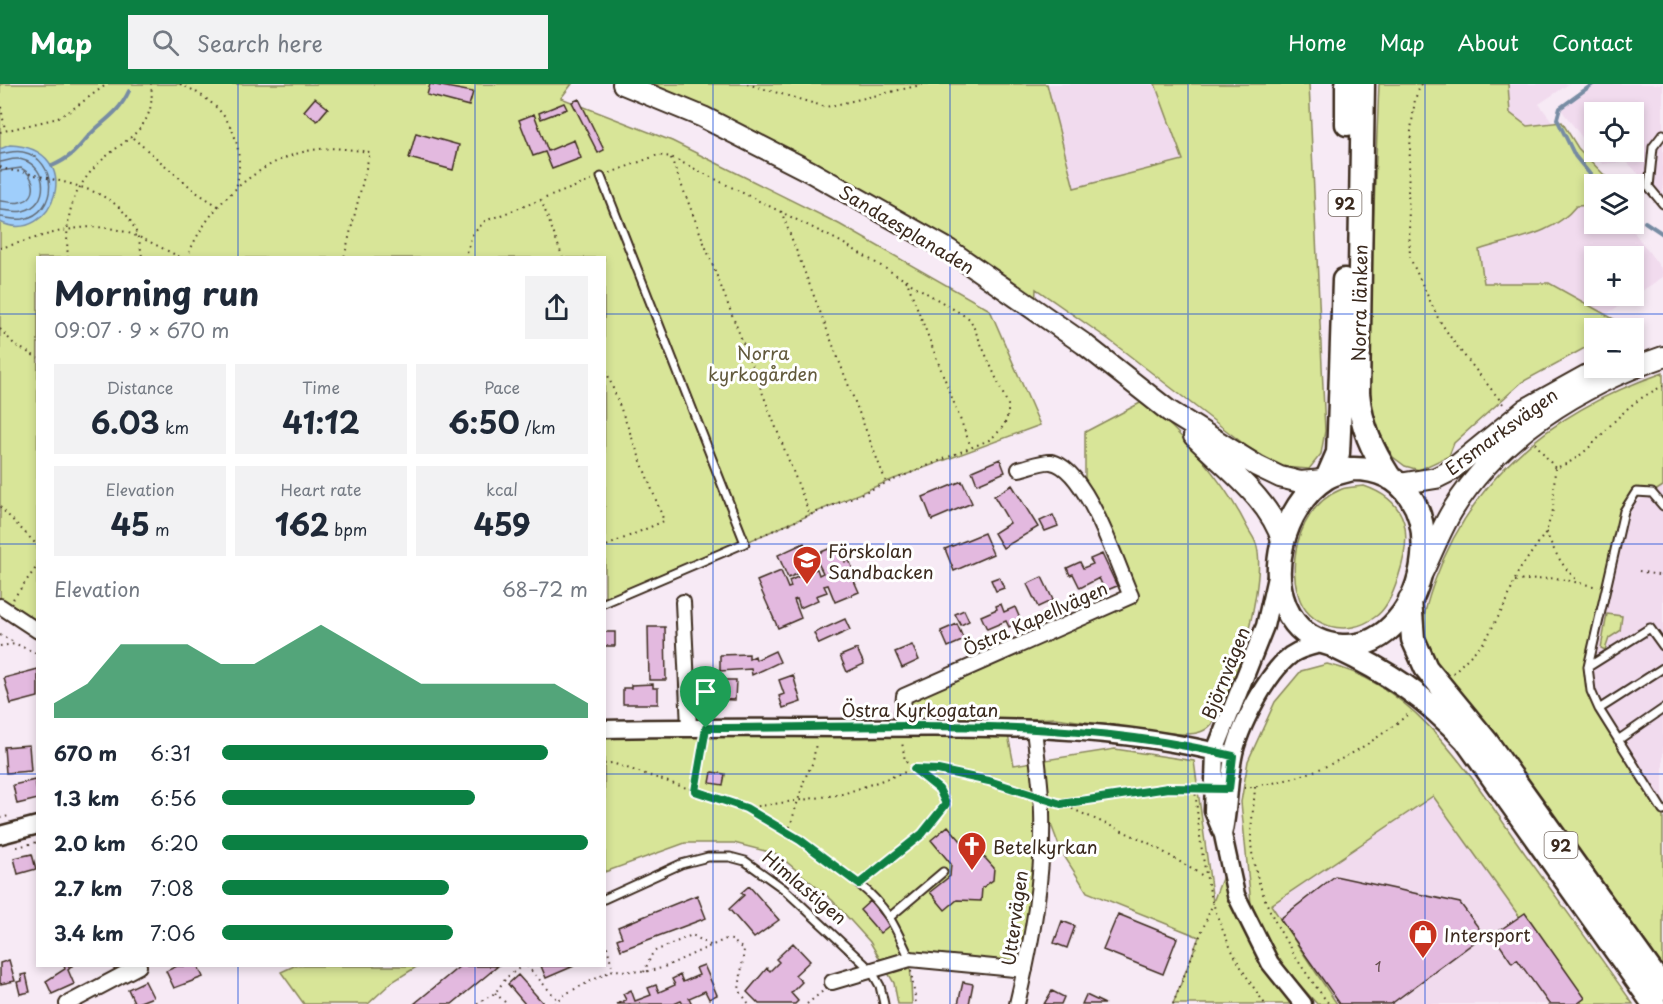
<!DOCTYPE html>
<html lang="en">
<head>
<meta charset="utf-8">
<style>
	body { margin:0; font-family:"Playpen Sans",sans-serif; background:#f2f2f3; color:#1f2937; height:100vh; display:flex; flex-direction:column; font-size:22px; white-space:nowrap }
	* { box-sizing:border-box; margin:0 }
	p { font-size:20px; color:#747a83 }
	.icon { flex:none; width:33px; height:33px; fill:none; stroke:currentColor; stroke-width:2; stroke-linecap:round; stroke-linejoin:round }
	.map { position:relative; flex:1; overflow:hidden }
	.side { position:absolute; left:36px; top:172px; width:570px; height:711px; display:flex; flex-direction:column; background:#fff; border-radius:0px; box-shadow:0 3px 9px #0003 }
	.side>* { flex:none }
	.controls { position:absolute; left:1584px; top:18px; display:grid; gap:12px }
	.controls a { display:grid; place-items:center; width:60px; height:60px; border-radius:0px; background:#fff; box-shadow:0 3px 9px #0003; font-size:30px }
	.pin { position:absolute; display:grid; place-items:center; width:51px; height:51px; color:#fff; margin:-62px -26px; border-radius:50% 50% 50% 0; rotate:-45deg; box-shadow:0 0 6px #0007 }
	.pin .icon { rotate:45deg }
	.round { display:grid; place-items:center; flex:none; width:63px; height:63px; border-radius:0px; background:#f2f2f3 }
	.overview { display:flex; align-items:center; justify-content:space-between; height:102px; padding:0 18px }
	h1 { font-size:33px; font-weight:700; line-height:45px }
	.metrics { display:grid; grid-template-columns:repeat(3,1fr); gap:9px; height:102px; padding:6px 18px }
	.metrics div { display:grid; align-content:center; border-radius:0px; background:#f2f2f3; text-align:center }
	.metrics b { font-size:30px; font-weight:700 }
	.metrics small { font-size:16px; font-weight:400 }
	.metrics p { font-size:16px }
	.chart { height:168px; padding:12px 18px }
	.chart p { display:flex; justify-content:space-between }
	.chart svg { width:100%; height:108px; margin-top:6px; fill:#0b8043; opacity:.7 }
	ul { padding:0 18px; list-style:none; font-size:20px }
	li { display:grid; grid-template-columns:96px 72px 1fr; align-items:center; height:45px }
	li i { height:15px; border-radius:8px; background:#0b8043 }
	header { display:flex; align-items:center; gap:36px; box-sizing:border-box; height:84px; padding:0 30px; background:#0b8043; color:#fff }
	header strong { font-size:28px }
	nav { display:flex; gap:33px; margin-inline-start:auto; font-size:21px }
	.search { width:420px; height:54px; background:#f2f2f3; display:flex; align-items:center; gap:15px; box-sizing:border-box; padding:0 21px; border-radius:0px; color:#747a83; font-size:22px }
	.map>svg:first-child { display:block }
</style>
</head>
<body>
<header>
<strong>Map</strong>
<div class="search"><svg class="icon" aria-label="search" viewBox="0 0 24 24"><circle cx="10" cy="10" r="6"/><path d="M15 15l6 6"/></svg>Search here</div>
<nav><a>Home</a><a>Map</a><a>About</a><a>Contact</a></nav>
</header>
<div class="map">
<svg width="1663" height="920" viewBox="0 0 1663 920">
	<rect width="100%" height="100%" fill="#f7eaf5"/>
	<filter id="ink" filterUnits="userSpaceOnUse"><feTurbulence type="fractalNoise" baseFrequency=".0167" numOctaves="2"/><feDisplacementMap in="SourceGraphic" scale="12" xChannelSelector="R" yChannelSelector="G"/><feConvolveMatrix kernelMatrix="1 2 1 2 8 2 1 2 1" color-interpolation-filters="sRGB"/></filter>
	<g filter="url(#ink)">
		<path fill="#f1dbee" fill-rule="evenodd" d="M1047,0H1155L1184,76L1073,104Z
			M1417,0H1569L1539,20L1599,100H1594V140H1628L1663,187V193L1453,331ZM1594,172H1634V212H1594Z
			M1593,0H1663V115L1627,78L1602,80L1560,24ZM1594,28H1634V68H1594Z
			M1663,400V727L1599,625L1588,583L1624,427Z
			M1433,712L1582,920H1337L1271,821Z"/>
		<path fill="#d8e598" stroke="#8a885b" stroke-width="1.5" d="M0,0H572L561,14L672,57L839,140L990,226L1040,341L886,398L605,519L604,174H38L37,547L0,522Z
			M623,0H1047L1074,104L1183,76L1155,0H1309L1325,347L1321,370L1309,385L1282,383L1249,364L1108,255L1036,205L1035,226L949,166Z
			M1379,0H1508L1510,29L1527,42L1562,38L1578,64L1612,99L1594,100V121L1576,122C1551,153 1513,154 1479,166L1484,199H1549L1626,242L1621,244H1594V259L1522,298L1454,359L1449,372L1419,386L1405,382L1393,373L1379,347L1372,324L1368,272Z
			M1663,289V402L1652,409L1636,408L1624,427L1588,583L1591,607L1663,727V889L1440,591C1435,581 1427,570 1424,559C1419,542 1429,512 1435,496C1474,389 1557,325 1663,289Z
			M1144,317C1184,352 1223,395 1247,443C1250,449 1256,456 1257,463C1266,497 1235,616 1211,641C1202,651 1189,650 1177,650L1055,634L1005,636L1014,681L1115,665L1194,677L1213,818L1228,779L1236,811L1303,920H1173L1199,853L1087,808L1061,767L1041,714L1025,886L910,875L912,920H898L894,899L870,858L832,816L777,770L734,759H685L605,788L604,645L901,644L904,612L1130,512L1085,406V348Z
			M1364,402C1411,418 1412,452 1398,494C1394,507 1387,525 1375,533C1348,554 1307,544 1298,510C1287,471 1302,421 1342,405C1348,403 1357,403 1364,402Z
			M1607,530L1622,532L1620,547L1609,554L1605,566L1601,564Z
			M1327,580C1420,601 1474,699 1526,771C1562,821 1598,870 1633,920H1582L1433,712L1271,821L1337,920H1317L1275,873L1251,820L1241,718L1248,677L1275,618L1301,587Z
			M294,882H418L392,898L368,920H304L281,888Z"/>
		<path fill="#9fcefb" stroke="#778ca3" stroke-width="1.5" d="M10,61C88,64 54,164 0,138V65Z"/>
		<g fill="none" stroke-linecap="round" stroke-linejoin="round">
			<path stroke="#636c76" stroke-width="1.5" d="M0,70C8,69 15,66 23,68C58,75 59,129 23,135C15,136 8,134 0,133
				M0,78C8,77 15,73 23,76C48,83 50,121 23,127C15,129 7,126 0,126
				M0,87L21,84C35,91 40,114 20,118C14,120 7,117 0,117"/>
			<path stroke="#778ca3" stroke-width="4" d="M1593,0L1560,24L1557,35L1575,72L1598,100
				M52,82C79,70 79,59 99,42C112,31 121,24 129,7
				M1645,138L1663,150"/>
		</g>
		<path fill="#e3b9df" stroke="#3b2a1e" stroke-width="1.5" d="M430,0L473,8L469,22L427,11Z
			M315,14L328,24L317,37L304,27Z
			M579,15L604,66L598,69L572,18Z
			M564,19L567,25L541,35L539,29Z
			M534,30L548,67L574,56L581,74L552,85L545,68L533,72L519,36Z
			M416,49L459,61L453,86L409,74Z
			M1000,375L1005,388L977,400L972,387Z
			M962,397L972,419L932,436L923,413Z
			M1012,401L1038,443L1003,464L994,449L1010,439L994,412Z
			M1053,431L1058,442L1045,447L1040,437Z
			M984,449L993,470L954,487L945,465Z
			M804,459L815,482L812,483L813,486L817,485L819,491L823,489L814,471L838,461L845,478L849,476L854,488L851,490L859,508L835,518L828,501L824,502L827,508L816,512L818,516L800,524L797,515L794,516L801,534L778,544L757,497L781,487L788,504L791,503L789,497L802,491L801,488L788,494L778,471Z
			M1102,470L1117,502L1105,507L1099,494L1080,504L1073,490L1070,491L1067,484L1080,478L1083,484L1093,480L1090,475Z
			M999,493L1004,504L996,507L991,496Z
			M1042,493L1053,516L1038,523L1027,500Z
			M1001,520L1004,528L1015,523L1021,537L1009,543L1006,537L987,545L981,532L997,525L996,522Z
			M964,526L969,537L961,541L955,530Z
			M845,535L850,546L819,560L814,549Z
			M957,540L964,556L948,563L941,547Z
			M648,543H665L666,596H649Z
			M604,548H615V562H604Z
			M912,561L919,576L902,584L895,568Z
			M857,565L864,580L847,588L840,572Z
			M775,567L780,578L752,591L751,585L720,587V571L749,570V575L755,572L756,576Z
			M38,585V613L11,620L4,594Z
			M793,591L801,618L783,624L779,612L784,610L779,596Z
			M708,596H736L735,616L708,615Z
			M653,600V604H658V620H623V604H631V601Z
			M29,661L31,687L6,689L4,663Z
			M712,688L725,690L723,701L710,699Z
			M35,696L38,715L17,720L13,701Z
			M948,742L974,772L985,774L994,784L993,796L982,804L981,817L957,816L945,826L930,808L950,792L951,780L931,756Z
			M32,770L36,785L18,790L14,774Z
			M1335,792L1460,819L1484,851L1391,920H1340L1280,835Z
			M749,802L779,836L754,854L729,825L744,811L741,809Z
			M697,811L706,834L621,866L617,855L622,853L618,843Z
			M870,817L890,841L880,849L860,826Z
			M1525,829L1585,914L1577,920H1549L1517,875L1512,879L1493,851Z
			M1118,830L1177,854L1163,890L1103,866Z
			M1062,837L1075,842L1067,864L1054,859Z
			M793,859L810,877L795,891L802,898L791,909L798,917L795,920H759L747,908L767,884L770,887L779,878L776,875Z
			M9,876L15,897L0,900V879Z
			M704,881L717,911L709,915L705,907L689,914L692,920H683L681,917L674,920H617L626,916L623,910L631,906L635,917L651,911L648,904L656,901L659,908L675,901L672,895L680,891L683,898L699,891L696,884Z
			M64,882H72L68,886L74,900L52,910L46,897L65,885Z
			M177,882H198L203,893L174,904L166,887Z
			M460,882H498L452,920H414Z
			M541,882H574L546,894Z
			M26,890L30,908L20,910L17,898L22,897L21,891Z
			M518,891L543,919L542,920H525L508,900Z
			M145,897L153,913L135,920L128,905Z
			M963,898L973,900L969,920H958Z
			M1052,907L1064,913L1061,920H1044Z
			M1086,911L1105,920H1082Z"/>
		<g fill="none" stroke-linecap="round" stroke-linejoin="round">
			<g stroke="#3b2a1e" stroke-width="11">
				<path id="service" d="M1663,50L1653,63L1649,103L1663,120
					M601,93L745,459L604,519
					M1663,422L1652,409L1636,408L1624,427L1588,583L1591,607L1599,625L1663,727
					M1588,583L1650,544L1663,562
					M1599,625L1663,584
					M1618,656L1663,625
					M859,800C887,823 895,842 910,875
					M604,815L681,780L708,773H730L745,777L784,805L871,886L880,902L884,920
					M891,832L943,788"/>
			</g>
			<g stroke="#3b2a1e" stroke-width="18">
				<path id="minor" d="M683,518L689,643
					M0,522L38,547
					M901,644L904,612L1131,512C1117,481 1086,383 1051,378C1043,377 1028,383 1019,385
					M832,898L910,875L1025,886
					M67,920L139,882
					M1017,920C1032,857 1044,793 1042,728C1041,701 1037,673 1034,645"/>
			</g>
			<g stroke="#3b2a1e" stroke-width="21">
				<path id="tertiary" d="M1276,493L1265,542L1215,667L1213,727L1223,751L1236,811L1270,879L1303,920
					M604,645C689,643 774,644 859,644C984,643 1111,640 1233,672
					M0,751L38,741
					M1223,751C1229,725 1228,700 1233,674C1238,645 1267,589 1291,571C1301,564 1313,562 1325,559"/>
			</g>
			<g stroke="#3b2a1e" stroke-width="24">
				<path id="secondary" d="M623,0L703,33L809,87L949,166L1084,260L1169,327L1257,382L1280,393L1300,398L1323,396
					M1194,352C1225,383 1271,416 1283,459
					M1399,400L1436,394L1450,387L1526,325L1600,284
					M1422,489C1432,469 1440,447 1452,427C1499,351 1580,301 1663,273"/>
			</g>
			<g stroke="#3b2a1e" stroke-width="27">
				<path id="trunk" d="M1363,0L1358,309C1361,342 1372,366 1390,394
					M1347,40V0
					M1352,385C1463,383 1433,567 1342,562C1324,561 1306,553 1295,539C1262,498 1283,421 1326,394C1333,389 1343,388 1352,385Z
					M1328,392L1338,369L1339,347L1344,196
					M1410,516L1413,555L1426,584L1486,657L1663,904
					M1335,563C1388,588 1425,612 1466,656L1654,920"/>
			</g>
			<path stroke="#3b2a1e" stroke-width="2" stroke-dasharray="1.5 4.5" stroke-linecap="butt" d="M180,0C227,20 247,55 236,105
				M747,0L826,23L925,0
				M1421,0L1415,15L1411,46L1408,105L1410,174L1438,234L1455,260L1504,321
				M0,17L5,46
				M0,48L54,35L70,27L107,0
				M133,54L196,108L218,122
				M671,74L810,431
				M0,83C9,87 18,87 27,89C81,103 136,108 142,174
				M610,89L658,71L671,73L841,158L970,235L1008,321C1009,338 1002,346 989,356L753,455
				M541,116L563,174
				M781,127L886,398
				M0,164C41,154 80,135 122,147C143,153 163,165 182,174
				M68,174C65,138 69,111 95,83C122,54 157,49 151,0
				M187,174C207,121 261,72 319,65C336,63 353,66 370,68L344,174
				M465,174L472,151L485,137L593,96
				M906,195L971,363
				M0,245L15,261L38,274
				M604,281L664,437L604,463
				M1535,359L1555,384
				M0,423L38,462
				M1546,448C1554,467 1562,483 1578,497
				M1639,487L1662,492L1663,484
				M1515,497L1556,494L1598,503
				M13,515L38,481
				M0,551L14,558
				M0,562L16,560L38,570
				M1453,589L1485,557L1507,517L1518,488L1546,448L1553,426L1555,384C1585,376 1602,347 1624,328C1635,317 1649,309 1663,302
				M604,680L612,679L746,724L800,756L851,795
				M1255,703C1254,724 1249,748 1252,768C1260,824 1296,877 1329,920
				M1195,704C1203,794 1211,845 1265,920
				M1244,704C1313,695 1358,671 1411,628
				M695,707L704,657
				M1054,717L1061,720L1168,703L1200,704
				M1061,720L1147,758L1205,793
				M746,724L843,710L914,685L938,686L989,697L1029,709
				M0,734L9,732
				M788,749L805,694L813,678L816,659
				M17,763L38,758
				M866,795L922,750L946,720L939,705L905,677L902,658
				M604,851L613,886
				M527,882L557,915
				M911,887L916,920
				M644,888L653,868L692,851L712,862
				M495,909L507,920
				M477,920L495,909L507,893L522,882
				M555,920L565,910L613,886L644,888L662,884L726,855L732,856L744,866L739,906L749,920
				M807,920L823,907
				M1173,920L1213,819"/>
			<use href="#service" stroke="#fff" stroke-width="7"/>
			<use href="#minor" stroke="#fff" stroke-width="14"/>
			<use href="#tertiary" stroke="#fff" stroke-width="16"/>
			<use href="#secondary" stroke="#fff" stroke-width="20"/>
			<use href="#trunk" stroke="#fff" stroke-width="22"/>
		</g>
	</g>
	<g fill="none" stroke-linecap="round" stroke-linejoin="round" filter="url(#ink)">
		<g stroke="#fff" stroke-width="12">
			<path id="route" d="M706,644C880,644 1063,631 1233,672L1229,705L1168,704L1061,720L989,697L938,686L914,685L939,705L946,720L922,750L859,800L800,756L746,724L695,707Z"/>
		</g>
		<use href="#route" stroke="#0b8043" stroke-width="8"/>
	</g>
	<path fill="none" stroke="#1d4ed8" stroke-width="1.5" stroke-opacity="0.55" d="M238,0V174M475,0V174M713,0V920M950,0V920M1188,0V920M1425,0V920M0,230H38M604,230H1663M0,460H38M604,460H1663M0,690H38M604,690H1663M238,882V920M475,882V920"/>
	<defs>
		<g id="school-pin" transform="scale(1.5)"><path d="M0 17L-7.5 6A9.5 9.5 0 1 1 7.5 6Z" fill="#c8321e" stroke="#fff"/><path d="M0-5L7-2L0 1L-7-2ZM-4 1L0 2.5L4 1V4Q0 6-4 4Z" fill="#fff"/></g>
		<g id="church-pin" transform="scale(1.5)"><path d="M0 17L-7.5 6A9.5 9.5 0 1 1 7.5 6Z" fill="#c8321e" stroke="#fff"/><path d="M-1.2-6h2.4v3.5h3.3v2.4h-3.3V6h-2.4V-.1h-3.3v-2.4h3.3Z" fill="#fff"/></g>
		<g id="shop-pin" transform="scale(1.5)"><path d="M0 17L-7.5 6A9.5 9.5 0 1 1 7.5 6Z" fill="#c8321e" stroke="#fff"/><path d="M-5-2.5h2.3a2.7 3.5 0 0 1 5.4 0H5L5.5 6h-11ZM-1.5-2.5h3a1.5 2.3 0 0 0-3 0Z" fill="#fff"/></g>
	</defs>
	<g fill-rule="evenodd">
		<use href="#school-pin" x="807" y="476"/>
		<use href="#church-pin" x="972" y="762"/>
		<use href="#shop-pin" x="1423" y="850"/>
	</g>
	<g text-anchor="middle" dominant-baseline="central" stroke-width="6" stroke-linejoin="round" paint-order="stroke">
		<g font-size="15" fill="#654e4e">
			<text x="1378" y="881">1</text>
		</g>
		<g fill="#fff" stroke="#766a62" stroke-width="1.5">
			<rect x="1328.5" y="106" width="33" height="26" rx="4.5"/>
			<rect x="1544.5" y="748" width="33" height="26" rx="4.5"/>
		</g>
		<g font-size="16" font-weight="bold" fill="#3b2a1e">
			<text x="1345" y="119">92</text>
			<text x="1561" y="761">92</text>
		</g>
		<g font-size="18" fill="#3b2a1e" stroke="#fff">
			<text transform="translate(907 145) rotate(31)">Sandaesplanaden</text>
			<text transform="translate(1359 219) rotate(-89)">Norra länken</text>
			<text transform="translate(1501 347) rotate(-36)">Ersmarksvägen</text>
			<text transform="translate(1035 534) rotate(-24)">Östra Kapellvägen</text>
			<text transform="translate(1225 589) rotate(-68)">Björnvägen</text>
			<text x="920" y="625">Östra Kyrkogatan</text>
			<text transform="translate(805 803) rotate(40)">Himlastigen</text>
			<text transform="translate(1014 834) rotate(-82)">Uttervägen</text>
		</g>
		<g font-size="18" fill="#62593c" stroke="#fff">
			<text x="763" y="268">Norra<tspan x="763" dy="21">kyrkogården</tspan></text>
		</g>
		<g font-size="18" fill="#3b2a1e" stroke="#fff" text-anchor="start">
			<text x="828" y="466">Förskolan<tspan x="828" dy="21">Sandbacken</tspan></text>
			<text x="993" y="762">Betelkyrkan</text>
			<text x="1444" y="850">Intersport</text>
		</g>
	</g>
</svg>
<div class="controls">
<a><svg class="icon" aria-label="locate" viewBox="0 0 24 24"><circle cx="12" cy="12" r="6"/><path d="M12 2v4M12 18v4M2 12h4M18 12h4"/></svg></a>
<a><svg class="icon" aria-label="layers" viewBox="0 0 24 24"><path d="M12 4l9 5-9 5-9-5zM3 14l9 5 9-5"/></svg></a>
<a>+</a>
<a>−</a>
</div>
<div class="pin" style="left:706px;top:644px;background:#1e9e55"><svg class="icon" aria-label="arrive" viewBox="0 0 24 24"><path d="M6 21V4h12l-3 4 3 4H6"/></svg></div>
<section class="side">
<div class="overview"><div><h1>Morning run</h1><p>09:07 · 9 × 670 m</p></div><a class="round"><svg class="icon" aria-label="share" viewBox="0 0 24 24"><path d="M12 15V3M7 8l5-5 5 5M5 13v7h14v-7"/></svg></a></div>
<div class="metrics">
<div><p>Distance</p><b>6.03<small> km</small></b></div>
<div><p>Time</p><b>41:12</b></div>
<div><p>Pace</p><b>6:50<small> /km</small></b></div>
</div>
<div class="metrics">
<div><p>Elevation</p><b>45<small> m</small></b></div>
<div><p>Heart rate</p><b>162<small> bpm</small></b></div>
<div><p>kcal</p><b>459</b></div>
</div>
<div class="chart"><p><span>Elevation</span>68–72 m</p>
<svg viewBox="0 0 160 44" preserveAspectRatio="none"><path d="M0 44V38L10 30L20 14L30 14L40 14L50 22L60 22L70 14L80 6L90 14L100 22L110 30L120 30L130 30L140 30L150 30L160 38V44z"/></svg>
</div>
<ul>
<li><b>670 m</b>6:31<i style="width:89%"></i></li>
<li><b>1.3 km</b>6:56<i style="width:69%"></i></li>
<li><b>2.0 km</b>6:20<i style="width:100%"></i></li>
<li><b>2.7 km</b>7:08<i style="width:62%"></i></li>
<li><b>3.4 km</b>7:06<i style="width:63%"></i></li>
</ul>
</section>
</div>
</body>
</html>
